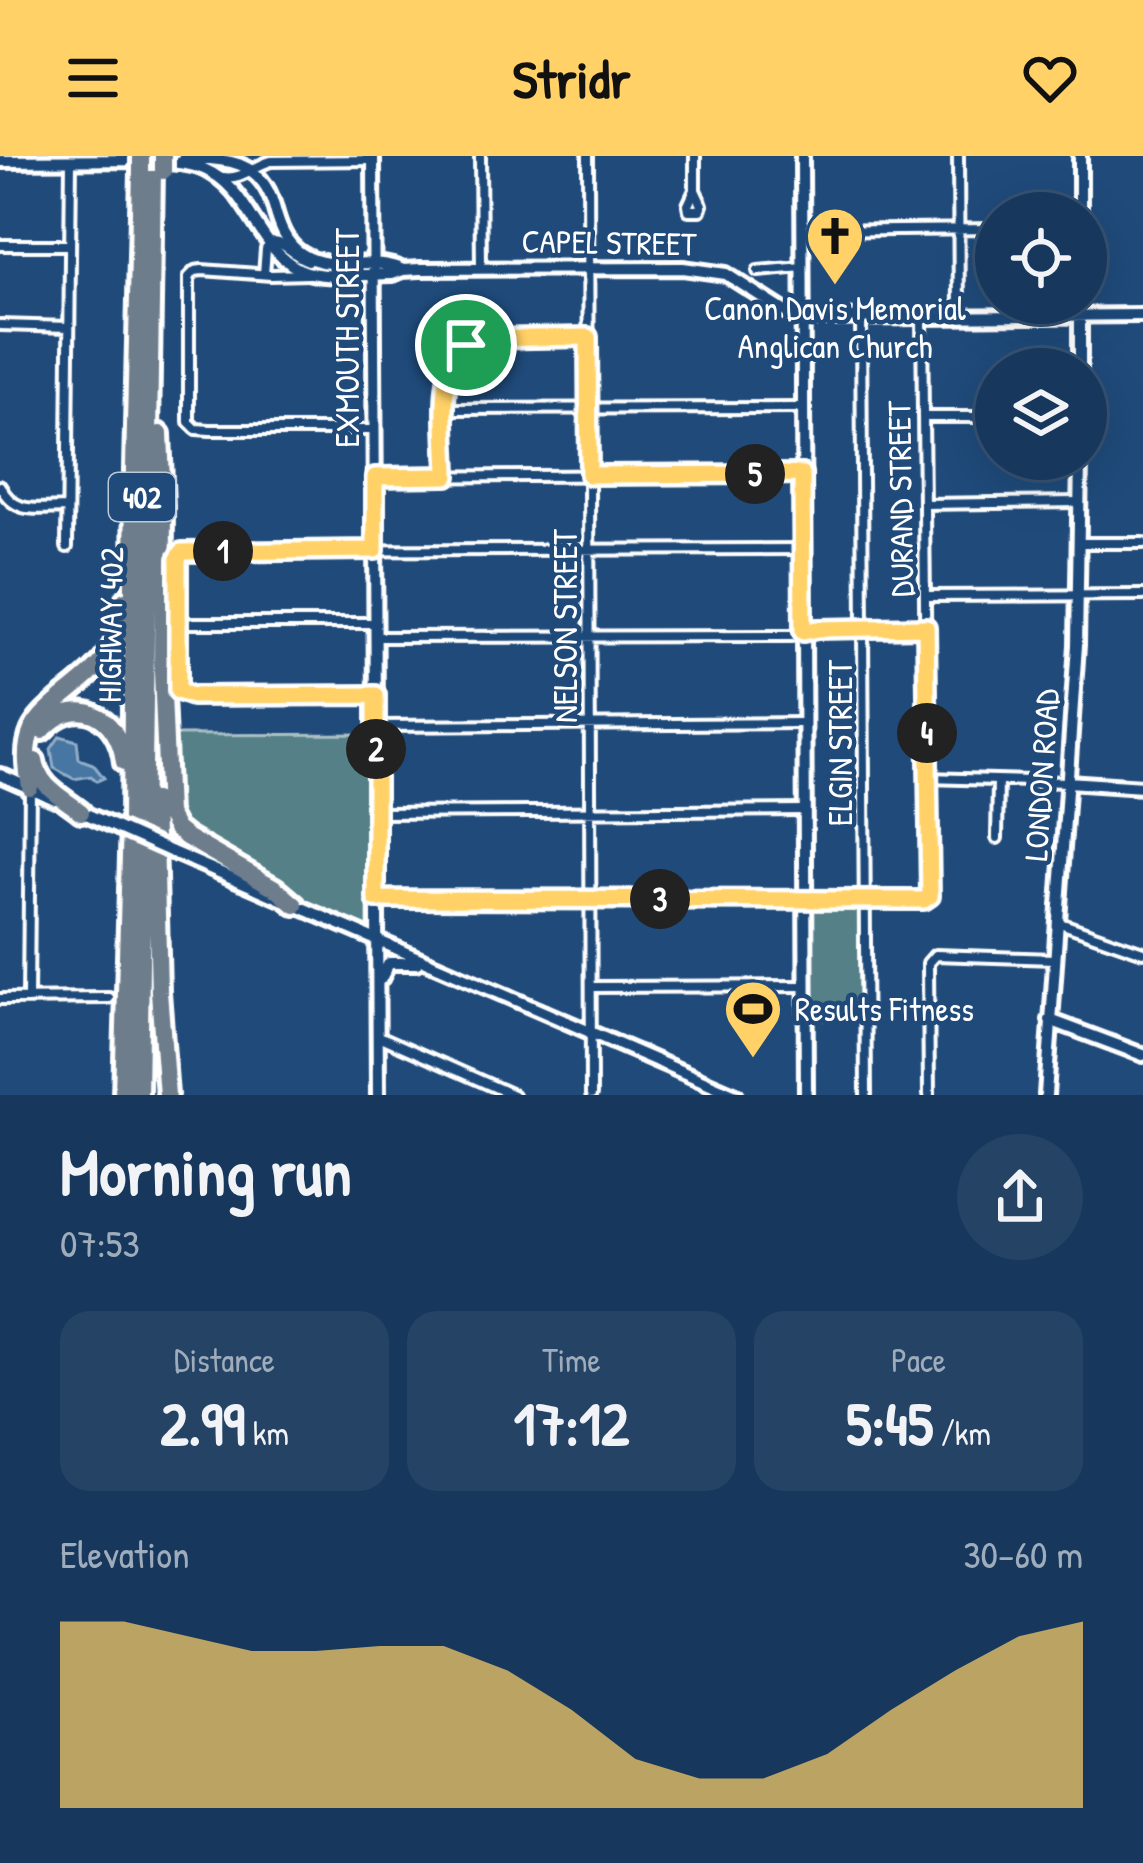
<!DOCTYPE html>
<html lang="en">
<head>
<meta charset="utf-8">
<style>
	body { margin:0; font-family:"Patrick Hand",sans-serif; background:#244365; color:#f1f3f6; height:100vh; display:flex; flex-direction:column; font-size:45px; white-space:nowrap }
	* { box-sizing:border-box; margin:0 }
	p { font-size:39px; color:#9eacbb }
	.icon { flex:none; width:66px; height:66px; fill:none; stroke:currentColor; stroke-width:2; stroke-linecap:round; stroke-linejoin:round }
	.map { position:relative; height:939px; overflow:hidden }
	.panel { display:flex; flex-direction:column; background:#17385c; flex:1 }
	.panel>* { flex:none }
	.fabs { position:absolute; left:975px; top:36px; display:grid; gap:24px }
	.fabs a { display:grid; place-items:center; width:132px; height:132px; border-radius:50%; background:#17385c; box-shadow:0 12px 48px #0002,0 0 0 3px #365272; font-size:60px }
	.pin { position:absolute; display:grid; place-items:center; width:102px; height:102px; color:#fff; margin:-51px; border:6px solid #fff; border-radius:50%; box-shadow:0 3px 12px #0007 }
	.km { position:absolute; width:60px; height:60px; margin:-30px; border-radius:50%; background:#222; color:#fff; font-size:33px; line-height:60px; text-align:center }
	.round { display:grid; place-items:center; flex:none; width:126px; height:126px; border-radius:63px; background:#244365 }
	.head { display:flex; align-items:center; justify-content:space-between; height:204px; padding:0 60px }
	h1 { font-size:66px; font-weight:800; line-height:90px }
	.figures { display:grid; grid-template-columns:repeat(3,1fr); gap:18px; height:204px; padding:12px 60px }
	.figures div { display:grid; align-content:center; border-radius:30px; background:#244365; text-align:center }
	.figures b { font-size:60px; font-weight:800 }
	.figures small { font-size:33px; font-weight:400 }
	.figures p { font-size:33px }
	.chart { height:336px; padding:24px 60px }
	.chart p { display:flex; justify-content:space-between }
	.chart svg { width:100%; height:216px; margin-top:12px; fill:#ffd166; opacity:.7 }
	header { display:flex; justify-content:space-between; align-items:center; height:156px; padding:0 60px; background:#ffd166; color:#111; font-size:54px; font-weight:800 }
	.map>svg:first-child { display:block }
</style>
</head>
<body>
<header><svg class="icon" aria-label="menu" viewBox="0 0 24 24"><path d="M4 6h16M4 12h16M4 18h16"/></svg>Stridr<svg class="icon" aria-label="heart" viewBox="0 0 24 24"><path d="M12 20l-8-8c-3-5 5-10 8-4 3-6 11-1 8 4z"/></svg></header>
<div class="map">
<svg width="1143" height="939" viewBox="0 0 1143 939">
	<rect width="100%" height="100%" fill="#1f4a7a"/>
	<filter id="ink" filterUnits="userSpaceOnUse"><feTurbulence type="fractalNoise" baseFrequency=".00833" numOctaves="2"/><feDisplacementMap in="SourceGraphic" scale="24" xChannelSelector="R" yChannelSelector="G"/><feConvolveMatrix kernelMatrix="1 2 1 2 8 2 1 2 1" color-interpolation-filters="sRGB"/></filter>
	<g filter="url(#ink)">
		<path fill="#548088" stroke="#aac0c4" stroke-width="3" d="M367,578L368,772L305,744L201,685L175,662L171,579Z
			M863,745V863L813,864L812,746Z"/>
		<path fill="#4776a3" stroke="#91adc8" stroke-width="3" d="M60,580L77,585L79,603L93,608L104,622L97,625L91,620L74,623L54,612L51,593Z"/>
		<g fill="none" stroke-linecap="round" stroke-linejoin="round">
			<g stroke="#fff" stroke-width="16">
				<path id="street" d="M480,0L481,112
					M588,0L591,939
					M695,0V34L702,49L700,54H689L688,49L695,34
					M958,0L959,161
					M223,21C243,24 253,10 271,5L373,4
					M803,75L996,73
					M0,89H70
					M758,115L803,111
					M264,118L266,93L274,86C286,87 294,101 308,105
					M309,118L271,119L202,114L195,115L189,121V266L196,273L210,274H375
					M861,163L866,939
					M0,169L69,171
					M446,253L803,252
					M923,261H996
					M447,320C447,289 438,223 457,198C463,189 472,187 481,183L588,181
					M375,321L803,318
					M0,330C15,360 37,352 67,352
					M924,348L1079,346
					M1080,387H1143
					M67,391L71,5
					M925,440L1143,439
					M178,467H375
					M375,481L791,480L817,473L926,471
					M375,539L192,540L179,535L178,416L180,398L187,395L803,393
					M376,570L803,567
					M927,622L1067,626
					M376,657L804,654
					M997,682L998,625
					M377,743L924,744L930,740L928,732L922,162
					M1057,766L1143,796
					M592,831L806,830
					M0,843L109,842
					M28,843L30,631
					M379,880L513,939
					M929,939L928,807L935,799L1054,803"/>
			</g>
			<g stroke="#fff" stroke-width="20">
				<path id="secondary" d="M373,0L378,939
					M802,0L806,939
					M1080,0V57
					M183,3C225,1 261,4 274,50C279,69 285,87 302,98C333,118 372,98 403,114
					M140,4C160,6 185,5 204,13C251,33 255,91 299,113C322,124 366,118 392,118L403,114L420,113L683,112L726,118L787,157L813,162L1143,159
					M0,5L147,4
					M1080,147V213
					M0,619L55,643
					M1067,626L1143,631
					M77,654L118,672
					M170,695L736,939
					M381,823L389,807H417
					M1050,864L1143,899
					M1046,939L1077,489L1080,303"/>
			</g>
			<g stroke="#fff" stroke-width="26">
				<path id="highway" d="M160,278L163,350L162,515L168,658L176,673L186,681L275,732L295,749
					M42,575C76,536 119,559 124,606
					M35,605C39,631 61,640 81,656
					M30,631C27,612 24,592 32,574C38,562 49,553 58,545C98,513 120,498 125,444
					M154,644L159,836L167,939
					M123,939L131,666L134,312L141,15
					M139,939L153,14"/>
			</g>
			<use href="#street" stroke="#1f4a7a" stroke-width="8"/>
			<use href="#secondary" stroke="#1f4a7a" stroke-width="10"/>
			<use href="#highway" stroke="#6d7d8c" stroke-width="16"/>
			<g stroke="#fff" stroke-width="20" stroke-linecap="butt">
				<path id="secondary-bridge" d="M118,672L170,695"/>
			</g>
			<g stroke="#fff" stroke-width="26" stroke-linecap="butt">
				<path id="highway-bridge" d="M141,15V0
					M163,15V0"/>
			</g>
			<use href="#secondary-bridge" stroke="#1f4a7a" stroke-width="10"/>
			<use href="#highway-bridge" stroke="#6d7d8c" stroke-width="16"/>
		</g>
	</g>
	<g fill="none" stroke-linecap="round" stroke-linejoin="round" filter="url(#ink)">
		<g stroke="#fff" stroke-width="24">
			<path id="route" d="M588,181L589,319L802,318L803,476L817,473L926,471L930,740L924,744L376,743V539L192,540L178,535V403L182,396L375,394V321L447,320C447,289 438,223 457,197C463,189 472,187 481,183Z"/>
		</g>
		<use href="#route" stroke="#ffd166" stroke-width="15"/>
	</g>
	<defs>
		<g id="church-pin" transform="scale(3)"><path d="M0 17L-7.5 6A9.5 9.5 0 1 1 7.5 6Z" fill="#ffd166" stroke="#1f4a7a"/><path d="M-1.2-6h2.4v3.5h3.3v2.4h-3.3V6h-2.4V-.1h-3.3v-2.4h3.3Z" fill="#111"/></g>
		<g id="stadium-pin" transform="scale(3)"><path d="M0 17L-7.5 6A9.5 9.5 0 1 1 7.5 6Z" fill="#ffd166" stroke="#1f4a7a"/><path d="M0-5a6.5 5 0 1 0 0 10a6.5 5 0 1 0 0-10ZM-3.5-1.8h7v3.6h-7Z" fill="#111"/></g>
	</defs>
	<g fill-rule="evenodd">
		<use href="#church-pin" x="835" y="80"/>
		<use href="#stadium-pin" x="753" y="853"/>
	</g>
	<g text-anchor="middle" dominant-baseline="central" stroke-width="9" stroke-linejoin="round" paint-order="stroke">
		<rect fill="#1f4a7a" stroke="#bcc9d7" stroke-width="3" x="109" y="317" width="66" height="48" rx="9"/>
		<g font-size="30" font-weight="bold" fill="#fff">
			<text x="142" y="341">402</text>
		</g>
		<g font-size="33" fill="#fff" stroke="#1f4a7a">
			<text transform="translate(609 86) rotate(1)">CAPEL STREET</text>
			<text transform="translate(347 182) rotate(-90)">EXMOUTH STREET</text>
			<text transform="translate(900 343) rotate(-91)">DURAND STREET</text>
			<text transform="translate(110 469) rotate(-89)">HIGHWAY 402</text>
			<text transform="translate(565 470) rotate(-90)">NELSON STREET</text>
			<text transform="translate(840 587) rotate(-90)">ELGIN STREET</text>
			<text transform="translate(1041 619) rotate(-86)">LONDON ROAD</text>
		</g>
		<g font-size="33" fill="#fff" stroke="#1f4a7a">
			<text x="835" y="152">Canon Davis Memorial<tspan x="835" dy="38">Anglican Church</tspan></text>
			<text x="795" y="853" text-anchor="start">Results Fitness</text>
		</g>
	</g>
</svg>
<div class="fabs">
<a><svg class="icon" aria-label="locate" viewBox="0 0 24 24"><circle cx="12" cy="12" r="6"/><path d="M12 2v4M12 18v4M2 12h4M18 12h4"/></svg></a>
<a><svg class="icon" aria-label="layers" viewBox="0 0 24 24"><path d="M12 4l9 5-9 5-9-5zM3 14l9 5 9-5"/></svg></a>
</div>
<div class="pin" style="left:466px;top:189px;background:#1e9e55"><svg class="icon" aria-label="arrive" viewBox="0 0 24 24"><path d="M6 21V4h12l-3 4 3 4H6"/></svg></div>
<b class="km" style="left:223px;top:395px">1</b>
<b class="km" style="left:376px;top:593px">2</b>
<b class="km" style="left:660px;top:743px">3</b>
<b class="km" style="left:927px;top:577px">4</b>
<b class="km" style="left:755px;top:318px">5</b>
</div>
<section class="panel">
<div class="head"><div><h1>Morning run</h1><p>07:53</p></div><a class="round"><svg class="icon" aria-label="share" viewBox="0 0 24 24"><path d="M12 15V3M7 8l5-5 5 5M5 13v7h14v-7"/></svg></a></div>
<div class="figures">
<div><p>Distance</p><b>2.99<small> km</small></b></div>
<div><p>Time</p><b>17:12</b></div>
<div><p>Pace</p><b>5:45<small> /km</small></b></div>
</div>
<div class="chart"><p><span>Elevation</span>30–60 m</p>
<svg viewBox="0 0 160 44" preserveAspectRatio="none"><path d="M0 44V6L10 6L20 9L30 12L40 12L50 11L60 11L70 16L80 24L90 34L100 38L110 38L120 33L130 24L140 16L150 9L160 6V44z"/></svg>
</div>
</section>
</body>
</html>
